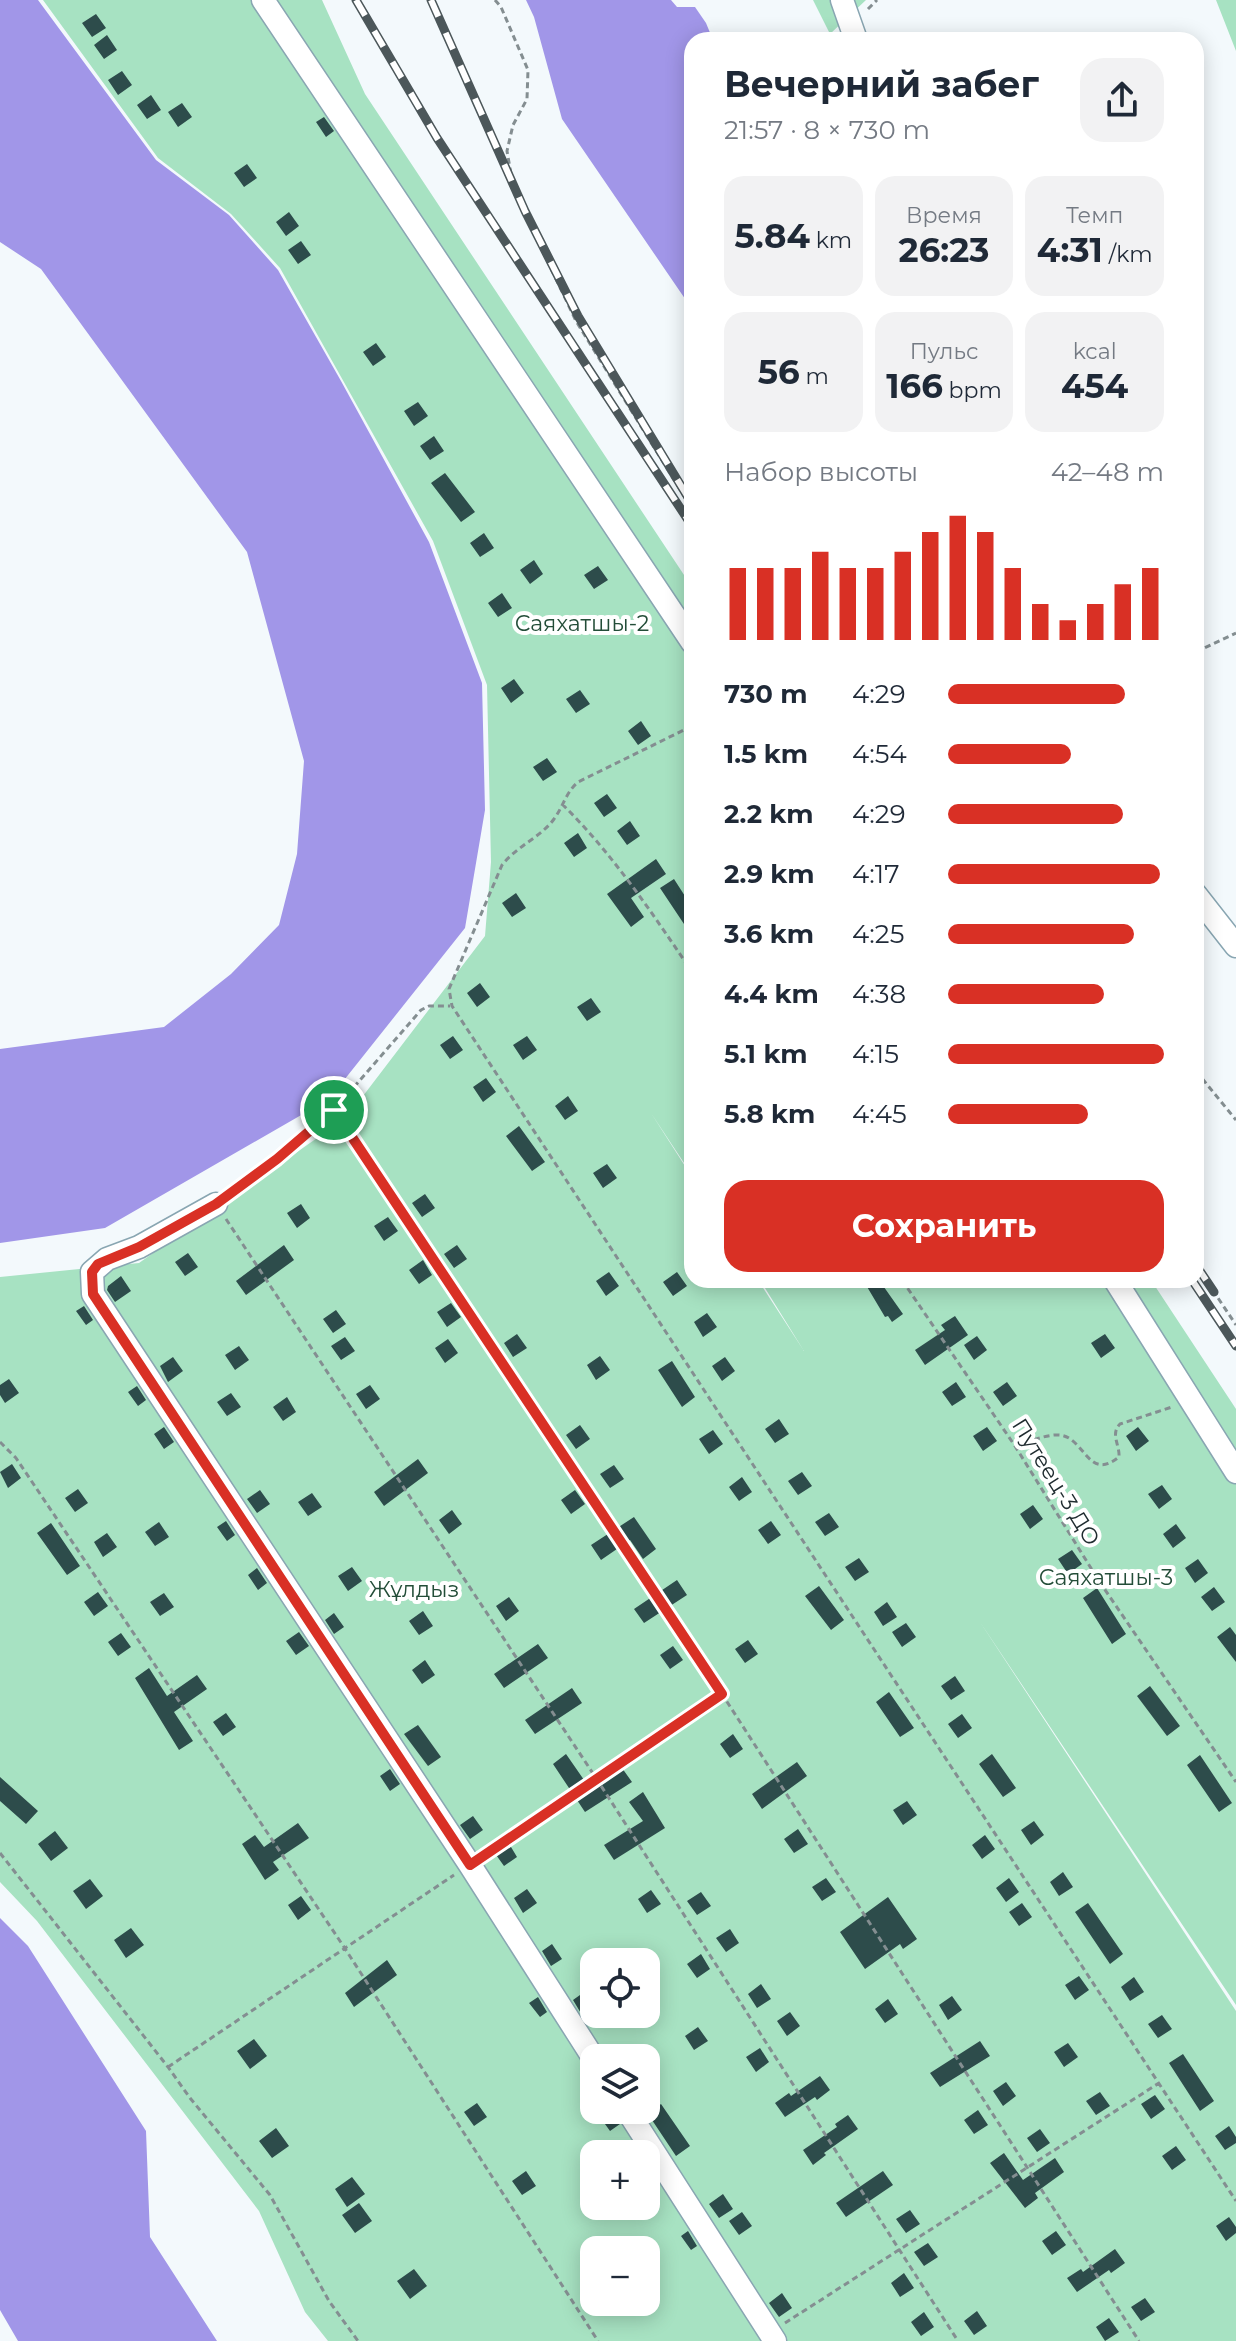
<!DOCTYPE html>
<html lang="ru">
<head>
<meta charset="utf-8">
<style>
	body { margin:0; font-family:Montserrat,sans-serif; background:#f2f2f3; color:#1f2937; height:100vh; display:flex; flex-direction:column; font-size:30px; white-space:nowrap }
	* { box-sizing:border-box; margin:0 }
	p { font-size:26px; color:#747a83 }
	.icon { flex:none; width:44px; height:44px; fill:none; stroke:currentColor; stroke-width:2; stroke-linecap:round; stroke-linejoin:round }
	.map { position:relative; flex:1; overflow:hidden }
	.side { position:absolute; left:684px; top:32px; width:520px; height:1256px; display:flex; flex-direction:column; background:#fff; border-radius:24px; box-shadow:0 4px 20px #0003 }
	.side>* { flex:none }
	.controls { position:absolute; left:580px; top:1948px; display:grid; gap:16px }
	.controls a { display:grid; place-items:center; width:80px; height:80px; border-radius:16px; background:#fff; box-shadow:0 4px 20px #0003; font-size:40px }
	.pin { position:absolute; display:grid; place-items:center; width:68px; height:68px; color:#fff; margin:-34px; border:4px solid #fff; border-radius:50%; box-shadow:0 2px 8px #0007 }
	.round { display:grid; place-items:center; flex:none; width:84px; height:84px; border-radius:24px; background:#f2f2f3 }
	.overview { display:flex; align-items:center; justify-content:space-between; height:136px; padding:0 40px }
	h1 { font-size:36px; font-weight:700; line-height:60px }
	.metrics { display:grid; grid-template-columns:repeat(3,1fr); gap:12px; height:136px; padding:8px 40px }
	.metrics div { display:grid; align-content:center; border-radius:20px; background:#f2f2f3; text-align:center }
	.metrics b { font-size:34px; font-weight:700 }
	.metrics small { font-size:22px; font-weight:400 }
	.metrics p { font-size:22px }
	.chart { height:224px; padding:16px 40px }
	.chart p { display:flex; justify-content:space-between }
	.chart svg { width:100%; height:144px; margin-top:8px; stroke:#d93025; stroke-width:6 }
	.action { display:flex; gap:16px; margin-top:auto; padding:16px 40px }
	.action a { flex:1; height:92px; border-radius:24px; background:#d93025; color:#fff; font-size:32px; font-weight:700; line-height:92px; text-align:center }
	ul { padding:0 40px; list-style:none; font-size:26px }
	li { display:grid; grid-template-columns:128px 96px 1fr; align-items:center; height:60px }
	li i { height:20px; border-radius:10px; background:#d93025 }
	.map>svg:first-child { display:block }
</style>
</head>
<body>
<div class="map">
<svg width="1236" height="2341" viewBox="0 0 1236 2341">
	<rect width="100%" height="100%" fill="#f3f9fc"/>
	<path fill="#a7e2c2" fill-rule="evenodd" d="M43,0H322L365,94L692,587V1175L651,1113L692,1177V1280H758L804,1351L760,1280H1151L1236,1409V2005L980,1622L1236,2011V2341H328L305,2312L259,2211L37,1921L0,1882V1277L139,1263L347,1117L485,936L491,862L487,685L433,541L280,268L231,214L158,158ZM594,1962H646V2014H594ZM594,2058H646V2110H594ZM594,2154H646V2206H594ZM594,2250H646V2302H594Z
		M813,0H866L830,34Z
		M1216,0H1236V51Z"/>
	<path fill="#a196e8" d="M0,0H38L156,160L229,215L278,270L341,381L429,542L482,683L485,810L465,928L329,1099L105,1228L0,1243V1049L164,1027L231,974L279,925L297,854L304,761L247,552L41,269L0,242Z
		M526,0H671L677,7H695L706,23L713,40H692V309L562,119L534,17Z
		M0,1918L28,1946L146,2131L150,2237L217,2341H18L0,2310Z"/>
	<path fill="#2d4c4b" d="M96,14L106,28L92,37L82,23Z
		M107,35L117,50L104,59L94,45Z
		M122,71L132,85L118,95L108,80Z
		M151,95L161,110L147,119L137,105Z
		M182,103L192,117L178,127L168,112Z
		M324,117L334,131L326,137L316,122Z
		M247,164L257,178L244,187L234,173Z
		M289,212L299,226L286,236L276,222Z
		M301,241L311,255L298,264L288,250Z
		M376,343L386,357L373,366L363,352Z
		M418,402L428,416L414,426L404,411Z
		M434,436L444,451L430,460L420,446Z
		M445,473L475,512L461,522L431,483Z
		M484,533L494,548L480,557L470,543Z
		M534,560L543,574L530,584L520,570Z
		M598,566L608,580L594,589L584,575Z
		M502,593L512,608L498,617L488,603Z
		M514,679L524,693L511,703L501,688Z
		M580,690L590,704L576,713L566,699Z
		M641,721L651,736L638,745L628,731Z
		M547,758L557,772L543,781L533,767Z
		M607,794L617,808L604,817L594,803Z
		M630,821L640,836L627,845L617,831Z
		M578,833L587,848L574,857L564,843Z
		M656,859L666,874L631,898L644,917L631,927L607,894Z
		M674,879L692,907V936L660,888Z
		M516,893L526,908L512,917L502,903Z
		M480,983L490,997L477,1007L467,993Z
		M591,998L601,1012L587,1021L577,1007Z
		M453,1036L463,1050L450,1059L440,1045Z
		M527,1036L537,1050L523,1060L513,1045Z
		M486,1078L496,1092L483,1102L473,1087Z
		M568,1096L578,1111L565,1120L555,1106Z
		M519,1126L545,1162L532,1171L506,1136Z
		M607,1164L617,1178L603,1188L593,1173Z
		M425,1194L435,1208L422,1217L412,1203Z
		M301,1204L310,1218L297,1228L287,1213Z
		M388,1217L398,1231L384,1241L374,1226Z
		M284,1245L294,1260L246,1295L236,1281Z
		M457,1245L467,1259L454,1268L444,1254Z
		M188,1253L198,1267L185,1276L175,1262Z
		M423,1260L432,1275L419,1284L409,1270Z
		M609,1272L619,1286L606,1296L596,1281Z
		M677,1272L687,1286L673,1296L663,1282Z
		M121,1276L131,1291L115,1302L107,1290L108,1286Z
		M863,1280H879L903,1314L892,1322L888,1316L885,1317Z
		M451,1303L461,1317L447,1327L437,1312Z
		M84,1306L93,1320L86,1325L76,1311Z
		M336,1310L346,1324L333,1333L323,1319Z
		M707,1313L717,1327L703,1337L694,1322Z
		M955,1316L968,1335L925,1365L915,1350L945,1330L941,1325Z
		M517,1334L527,1348L513,1357L504,1343Z
		M1105,1334L1115,1348L1101,1358L1091,1343Z
		M977,1336L987,1350L974,1360L964,1345Z
		M345,1337L355,1351L341,1360L331,1346Z
		M448,1339L458,1353L445,1363L435,1348Z
		M239,1346L249,1360L235,1370L225,1355Z
		M600,1356L610,1370L596,1380L587,1365Z
		M173,1357L183,1371L168,1382L160,1366Z
		M725,1357L735,1371L722,1381L712,1366Z
		M672,1361L695,1397L682,1407L658,1370Z
		M9,1379L19,1393L5,1403L0,1395V1385Z
		M956,1382L966,1397L952,1406L942,1392Z
		M1007,1382L1017,1396L1003,1406L993,1392Z
		M370,1385L380,1399L366,1409L356,1394Z
		M137,1386L146,1400L138,1406L128,1392Z
		M231,1393L241,1407L227,1416L217,1402Z
		M287,1397L296,1412L283,1421L273,1407Z
		M779,1419L789,1434L775,1443L765,1429Z
		M580,1425L590,1439L576,1449L566,1435Z
		M164,1427L174,1442L164,1449L154,1434Z
		M987,1427L997,1441L983,1451L973,1436Z
		M1138,1427L1149,1441L1136,1451L1126,1436Z
		M713,1430L723,1444L709,1454L699,1439Z
		M418,1459L428,1473L384,1506L374,1492Z
		M12,1464L21,1478L8,1488L0,1472Z
		M614,1465L624,1479L610,1488L600,1474Z
		M802,1472L812,1486L798,1495L788,1481Z
		M742,1477L752,1492L739,1501L729,1487Z
		M1162,1485L1172,1499L1159,1509L1148,1494Z
		M78,1489L88,1503L75,1512L65,1498Z
		M260,1490L270,1504L257,1513L247,1499Z
		M575,1490L585,1504L571,1514L561,1500Z
		M312,1493L322,1507L308,1516L298,1502Z
		M1033,1505L1043,1519L1030,1529L1020,1514Z
		M452,1510L462,1524L449,1534L439,1520Z
		M829,1513L839,1527L825,1536L815,1522Z
		M634,1517L656,1549L643,1559L630,1540L601,1560L591,1545Z
		M226,1521L235,1535L227,1541L217,1527Z
		M771,1521L781,1535L768,1544L758,1530Z
		M159,1522L169,1537L155,1546L145,1532Z
		M51,1523L80,1566L67,1575L37,1533Z
		M1176,1524L1186,1538L1173,1548L1163,1534Z
		M107,1533L117,1547L103,1557L94,1542Z
		M1072,1550L1082,1564L1068,1574L1058,1559Z
		M859,1558L869,1572L855,1581L845,1567Z
		M1198,1559L1208,1573L1195,1583L1185,1568Z
		M352,1567L362,1581L348,1591L338,1576Z
		M257,1568L267,1583L258,1590L248,1575Z
		M677,1580L687,1595L644,1623L634,1609Z
		M819,1586L844,1620L831,1630L805,1596Z
		M1214,1587L1225,1602L1212,1611L1201,1597Z
		M1097,1588L1126,1634L1112,1644L1083,1598Z
		M98,1592L108,1606L94,1616L84,1602Z
		M164,1593L174,1607L160,1616L150,1602Z
		M509,1597L519,1611L506,1621L496,1606Z
		M887,1602L897,1617L883,1626L874,1612Z
		M423,1611L433,1626L419,1635L409,1621Z
		M334,1613L344,1627L334,1634L325,1620Z
		M906,1623L916,1637L902,1647L892,1632Z
		M1230,1627L1236,1635V1662L1217,1637Z
		M299,1632L309,1646L296,1655L286,1641Z
		M121,1633L131,1647L118,1656L108,1642Z
		M748,1640L758,1654L745,1663L735,1649Z
		M538,1644L548,1658L504,1688L494,1674Z
		M673,1646L683,1660L670,1669L660,1655Z
		M425,1660L435,1675L422,1684L412,1670Z
		M149,1668L167,1696L197,1675L207,1689L174,1712L193,1741L179,1750L135,1678Z
		M955,1676L965,1691L951,1700L941,1686Z
		M1150,1686L1180,1726L1167,1736L1137,1696Z
		M572,1688L582,1703L535,1734L525,1720Z
		M889,1692L914,1728L900,1737L876,1702Z
		M226,1713L236,1727L223,1736L213,1722Z
		M962,1714L972,1728L958,1738L948,1724Z
		M418,1725L441,1757L428,1766L404,1734Z
		M733,1734L743,1749L730,1758L720,1744Z
		M566,1754L591,1790L622,1768L632,1782L585,1812L553,1764Z
		M992,1754L1016,1788L1003,1797L979,1764Z
		M1200,1755L1232,1803L1219,1812L1187,1765Z
		M797,1762L807,1776L762,1809L752,1794Z
		M390,1769L400,1784L390,1791L380,1776Z
		M0,1777L38,1811L26,1824L0,1801Z
		M643,1792L665,1828L614,1860L604,1845L643,1821L629,1802Z
		M907,1801L917,1815L903,1825L893,1810Z
		M473,1816L483,1830L470,1839L460,1825Z
		M1034,1821L1044,1835L1031,1845L1021,1830Z
		M298,1823L309,1838L273,1862L279,1870L265,1880L242,1844L255,1835L264,1847Z
		M798,1829L808,1844L794,1853L784,1839Z
		M55,1831L68,1848L51,1861L38,1844Z
		M985,1835L995,1849L982,1859L972,1845Z
		M508,1842L517,1857L504,1866L494,1852Z
		M1063,1872L1073,1887L1059,1896L1050,1882Z
		M826,1878L836,1892L822,1901L812,1887Z
		M1009,1878L1019,1892L1006,1902L996,1888Z
		M90,1879L103,1896L86,1909L73,1891Z
		M527,1889L537,1903L523,1913L514,1898Z
		M651,1890L661,1904L647,1913L638,1899Z
		M701,1892L711,1906L697,1915L687,1901Z
		M301,1896L311,1910L298,1920L288,1905Z
		M888,1897L917,1939L903,1949L900,1944L865,1969L840,1932Z
		M1022,1903L1032,1917L1019,1926L1009,1912Z
		M1088,1903L1123,1954L1110,1964L1075,1912Z
		M131,1928L144,1945L126,1958L114,1940Z
		M730,1929L739,1943L726,1952L716,1938Z
		M552,1944L562,1959L551,1966L542,1951Z
		M701,1954L710,1969L697,1978L687,1964Z
		M387,1960L397,1975L354,2007L345,1993Z
		M1079,1976L1089,1990L1075,2000L1065,1985Z
		M1134,1977L1144,1992L1130,2001L1121,1987Z
		M761,1984L771,1999L757,2008L748,1994Z
		M580,1995L590,2009L582,2015L573,2000Z
		M952,1996L962,2010L948,2020L939,2005Z
		M538,1997L547,2012L540,2017L529,2003Z
		M888,1999L898,2014L885,2023L875,2009Z
		M790,2012L800,2026L787,2036L777,2021Z
		M1162,2015L1172,2029L1158,2038L1148,2024Z
		M698,2027L708,2041L694,2050L685,2036Z
		M254,2039L267,2056L250,2069L237,2051Z
		M980,2041L990,2056L940,2087L930,2073Z
		M1068,2043L1078,2057L1064,2067L1054,2052Z
		M760,2048L769,2062L756,2072L746,2057Z
		M1183,2054L1214,2101L1200,2111L1169,2063Z
		M820,2076L830,2090L817,2100L815,2097L785,2117L775,2103L789,2093L791,2096Z
		M1006,2082L1016,2096L1003,2106L993,2091Z
		M1100,2092L1110,2106L1096,2115L1086,2101Z
		M1155,2095L1165,2109L1151,2119L1141,2104Z
		M477,2103L487,2117L474,2126L464,2112Z
		M661,2104L690,2146L676,2156L648,2114Z
		M610,2110H613L620,2124L610,2131L600,2117Z
		M978,2110L988,2125L974,2134L964,2120Z
		M848,2115L858,2129L824,2153L826,2155L813,2165L803,2150L837,2127L835,2124Z
		M1229,2126L1236,2137V2143L1225,2150L1215,2136Z
		M276,2128L289,2146L272,2158L259,2141Z
		M1040,2129L1050,2143L1037,2152L1027,2138Z
		M1176,2146L1186,2160L1172,2170L1162,2156Z
		M1004,2153L1023,2180L1055,2158L1064,2172L1035,2193L1038,2198L1025,2208L990,2163Z
		M526,2171L536,2186L522,2195L512,2181Z
		M883,2171L893,2185L846,2217L836,2203Z
		M352,2177L365,2194L347,2207L335,2189Z
		M723,2194L733,2209L719,2218L709,2204Z
		M359,2203L372,2221L355,2233L342,2215Z
		M910,2210L920,2224L906,2233L896,2219Z
		M742,2212L752,2226L739,2235L729,2221Z
		M1229,2217L1236,2227V2233L1226,2241L1216,2226Z
		M688,2231L697,2246L691,2250L681,2236Z
		M1056,2231L1066,2245L1052,2255L1042,2241Z
		M928,2243L938,2257L924,2266L914,2252Z
		M1115,2249L1125,2263L1111,2273L1109,2270L1077,2292L1067,2278L1081,2269L1083,2272Z
		M414,2269L427,2286L410,2299L397,2281Z
		M904,2273L914,2288L900,2297L891,2283Z
		M782,2293L792,2308L779,2317L769,2303Z
		M1145,2298L1155,2312L1141,2321L1131,2307Z
		M977,2311L987,2326L974,2335L964,2321Z
		M924,2312L934,2327L921,2336L911,2322Z
		M1109,2318L1119,2332L1105,2341L1096,2327Z"/>
	<g fill="none" stroke-linecap="round" stroke-linejoin="round">
		<g stroke="#89a6b2" stroke-width="25">
			<path id="minor" d="M263,0L692,642
				M842,0L856,40
				M1196,895L1236,946
				M216,1204L139,1247L107,1259L92,1272L93,1294L470,1865L594,2059
				M1115,1280L1236,1472
				M627,2110L775,2341"/>
		</g>
		<path stroke="#848e91" stroke-width="3" stroke-dasharray="6 4" stroke-linecap="butt" d="M495,0L501,7L528,70L527,99L513,125L507,151L514,191L576,321L692,509
			M868,9L877,0
			M1196,652L1236,633
			M692,726L578,782C566,792 563,807 554,819C541,837 517,846 502,865L449,989L452,1006L1236,2201
			M562,804C612,853 653,914 692,972
			M1196,1071L1236,1120
			M334,1110L722,1694L1139,2341
			M233,1191L277,1159L334,1110L421,1010L429,1006H450
			M226,1219L596,1778L958,2341
			M1196,1265L1236,1325
			M902,1280L1015,1446L1099,1581L1236,1782
			M0,1442L16,1458L344,1947L598,2341
			M1015,1446C1029,1442 1046,1434 1060,1435C1085,1438 1088,1482 1119,1457C1120,1445 1110,1434 1120,1424L1172,1407
			M0,1853L168,2067L190,2098L270,2195L329,2301L358,2341
			M487,1853L722,1694
			M168,2067L454,1875
			M785,2323L1159,2083"/>
		<use href="#minor" stroke="#fff" stroke-width="22"/>
		<g stroke="#4c575a" stroke-width="9">
			<path id="rail" d="M356,0L437,138L692,526
				M431,0L525,211L578,316L692,504
				M1196,1265L1214,1292
				M1192,1280L1236,1346"/>
		</g>
		<use href="#rail" stroke="#fff" stroke-width="6" stroke-dasharray="18" stroke-linecap="butt"/>
	</g>
	<g fill="none" stroke-linecap="round" stroke-linejoin="round">
		<g stroke="#fff" stroke-width="16">
			<path id="route" d="M334,1110L722,1694L470,1865L93,1294L92,1272L98,1264L139,1247L216,1204L277,1159Z"/>
		</g>
		<use href="#route" stroke="#d93025" stroke-width="10"/>
	</g>
	<g text-anchor="middle" dominant-baseline="central" stroke-width="8" stroke-linejoin="round" paint-order="stroke">
		<g font-size="22" fill="#234d38" stroke="#fff">
			<text x="582" y="623">Саяхатшы-2</text>
			<text x="1106" y="1577">Саяхатшы-3</text>
			<text x="414" y="1589">Жұлдыз</text>
		</g>
		<g font-size="22" fill="#202c30" stroke="#fff">
			<text transform="translate(1056 1482) rotate(58)">Путеец-3 ДО</text>
		</g>
	</g>
</svg>
<div class="controls">
<a><svg class="icon" aria-label="locate" viewBox="0 0 24 24"><circle cx="12" cy="12" r="6"/><path d="M12 2v4M12 18v4M2 12h4M18 12h4"/></svg></a>
<a><svg class="icon" aria-label="layers" viewBox="0 0 24 24"><path d="M12 4l9 5-9 5-9-5zM3 14l9 5 9-5"/></svg></a>
<a>+</a>
<a>−</a>
</div>
<div class="pin" style="left:334px;top:1110px;background:#1e9e55"><svg class="icon" aria-label="arrive" viewBox="0 0 24 24"><path d="M6 21V4h12l-3 4 3 4H6"/></svg></div>
<section class="side">
<div class="overview"><div><h1>Вечерний забег</h1><p>21:57 · 8 × 730 m</p></div><a class="round"><svg class="icon" aria-label="share" viewBox="0 0 24 24"><path d="M12 15V3M7 8l5-5 5 5M5 13v7h14v-7"/></svg></a></div>
<div class="metrics">
<div><b>5.84<small> km</small></b></div>
<div><p>Время</p><b>26:23</b></div>
<div><p>Темп</p><b>4:31<small> /km</small></b></div>
</div>
<div class="metrics">
<div><b>56<small> m</small></b></div>
<div><p>Пульс</p><b>166<small> bpm</small></b></div>
<div><p>kcal</p><b>454</b></div>
</div>
<div class="chart"><p><span>Набор высоты</span>42–48 m</p>
<svg viewBox="0 0 160 44" preserveAspectRatio="none"><path d="M5 44V22M15 44V22M25 44V22M35 44V17M45 44V22M55 44V22M65 44V17M75 44V11M85 44V6M95 44V11M105 44V22M115 44V33M125 44V38M135 44V33M145 44V27M155 44V22"/></svg>
</div>
<ul>
<li><b>730 m</b>4:29<i style="width:82%"></i></li>
<li><b>1.5 km</b>4:54<i style="width:57%"></i></li>
<li><b>2.2 km</b>4:29<i style="width:81%"></i></li>
<li><b>2.9 km</b>4:17<i style="width:98%"></i></li>
<li><b>3.6 km</b>4:25<i style="width:86%"></i></li>
<li><b>4.4 km</b>4:38<i style="width:72%"></i></li>
<li><b>5.1 km</b>4:15<i style="width:100%"></i></li>
<li><b>5.8 km</b>4:45<i style="width:65%"></i></li>
</ul>
<div class="action"><a>Сохранить</a></div>
</section>
</div>
</body>
</html>
